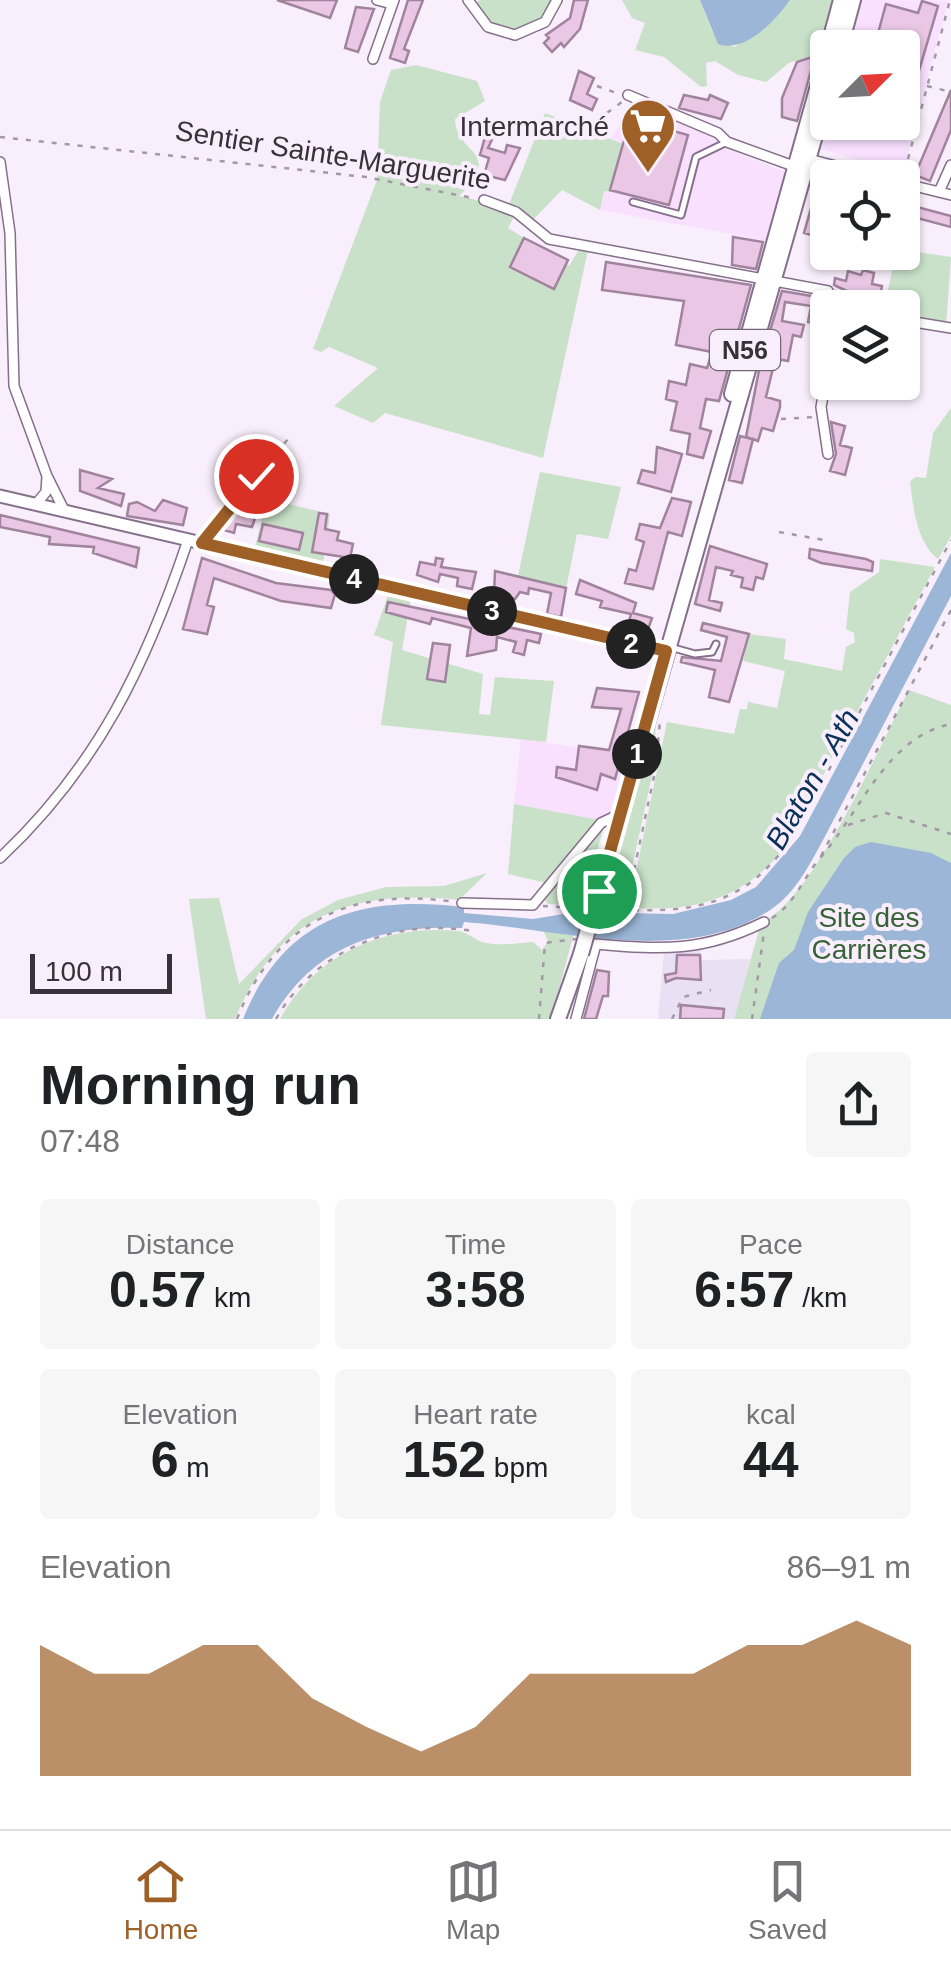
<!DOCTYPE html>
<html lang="en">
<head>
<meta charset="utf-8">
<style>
	body { margin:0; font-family:Arial,sans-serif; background:#f6f6f6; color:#202124; height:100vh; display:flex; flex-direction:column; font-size:38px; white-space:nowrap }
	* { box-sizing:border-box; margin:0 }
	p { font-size:32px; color:#757577 }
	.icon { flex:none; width:55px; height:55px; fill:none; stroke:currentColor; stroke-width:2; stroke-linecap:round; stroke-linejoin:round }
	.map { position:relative; height:1019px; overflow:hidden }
	.drawer { display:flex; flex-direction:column; background:#fff; flex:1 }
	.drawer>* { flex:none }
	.needle { width:65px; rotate:66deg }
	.controls { position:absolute; left:810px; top:30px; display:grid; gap:20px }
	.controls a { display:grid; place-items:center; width:110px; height:110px; border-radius:10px; background:#fff; box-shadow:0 2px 8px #0004; font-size:50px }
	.scale { position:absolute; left:30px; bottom:25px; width:142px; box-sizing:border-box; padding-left:10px; border:5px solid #3a303c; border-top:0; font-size:28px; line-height:35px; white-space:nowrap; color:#3a303c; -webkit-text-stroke:8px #f9eefb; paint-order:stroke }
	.pin { position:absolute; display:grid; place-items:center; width:85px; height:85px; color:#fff; margin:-42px; border:5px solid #fff; border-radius:50%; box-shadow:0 2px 10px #0007 }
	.km { position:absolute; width:50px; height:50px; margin:-25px; border-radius:50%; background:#222; color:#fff; font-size:28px; line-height:50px; text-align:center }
	.round { display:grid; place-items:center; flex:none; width:105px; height:105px; border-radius:10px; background:#f6f6f6 }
	.summary { display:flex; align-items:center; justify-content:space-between; height:170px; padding:0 40px }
	h1 { font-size:55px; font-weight:700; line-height:75px }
	.figures { display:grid; grid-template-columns:repeat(3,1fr); gap:15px; height:170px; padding:10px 40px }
	.figures div { display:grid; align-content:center; border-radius:10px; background:#f6f6f6; text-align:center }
	.figures b { font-size:50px; font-weight:700 }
	.figures small { font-size:28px; font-weight:400 }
	.figures p { font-size:28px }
	.chart { height:280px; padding:20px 40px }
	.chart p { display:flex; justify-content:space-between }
	.chart svg { width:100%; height:180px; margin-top:10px; fill:#9f6028; opacity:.7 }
	.tabs { display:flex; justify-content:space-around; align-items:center; height:140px; border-top:2px solid #e0e0e0; background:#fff; font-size:28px; color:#757577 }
	.tabs a { display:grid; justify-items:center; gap:5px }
	.tabs .on { color:#9f6028 }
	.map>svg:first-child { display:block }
</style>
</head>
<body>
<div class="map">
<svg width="951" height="1019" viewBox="0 0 951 1019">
	<rect width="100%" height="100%" fill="#f9eefb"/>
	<path fill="#f8e0fe" d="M859,0L948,1L906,162L895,170L817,148L827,111L828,122H902V48L846,47Z
		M636,99L710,133L724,148L788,173L770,241L600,210L604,191L611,192L623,145L611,139Z
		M521,739L628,755L611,813L600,820L514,804Z"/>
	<path fill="#eae0f4" d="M699,947L702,960L751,959L734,1019H658L664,950Z"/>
	<path fill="#c9e1c8" d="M480,0H557L553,11L527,33L496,31L471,5Z
		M622,0H700L713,33L734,47L756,34L790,0H836L821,53L789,63L766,82L738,75L715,61L706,63L707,86L701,87L664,57L635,50L645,23L632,18Z
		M416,65L477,81L485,101L455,119C456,155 505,150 459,196L508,207L545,113L623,144L612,192L604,191L600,210L562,190L530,223L516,213L508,228L569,266L581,246L588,250L543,458L385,413L373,423L334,406L378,368L329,347L321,352L313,349L377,180L380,102L391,70Z
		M903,250L951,257L946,326L903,320L902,308H884L896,253Z
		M951,408V536L938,559C917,543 913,507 910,482L915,477L926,478L933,433Z
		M540,472L621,487L608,539L577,534L566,589L518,576Z
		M267,499L330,514L322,571L253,555Z
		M880,559L935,567L784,848C746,897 697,912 637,908L631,896L667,722L734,734L740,709H747L748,702L777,708L785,671L743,661L749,634L786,639L784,659L842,671L846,647L855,642L854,633L846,629L850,592L879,572Z
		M391,587L412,592L402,650L483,674L479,714L490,715L495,677L554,681L546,742L381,725L393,642L374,635Z
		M909,690L951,705V1019H734L761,923C815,898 879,746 909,690Z
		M656,720L653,771L626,895L620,904L604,907Z
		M514,804L600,820L546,883L508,874Z
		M605,822L582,906L548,904L541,896Z
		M487,873L459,900C352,889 278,914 235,1019H206L189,899L219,898L239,984L302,919L338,900L386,887L444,886Z
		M542,928L574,933L551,1019H280C316,954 383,924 458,931C468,932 475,941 486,943C502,946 518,943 533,942L542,950L548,941Z"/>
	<path fill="#9bb6d6" d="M700,0H790C776,20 745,54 718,44Z
		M951,553V596L823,840C810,864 796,892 773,908C687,968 560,929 464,922L462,928C380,925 314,945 272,1019H243C285,916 361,895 464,907V913L533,919L576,912L673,914L731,900L756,887L800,836Z
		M871,842L931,853L951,863V1019H760L779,963L794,950L808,912L844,858L855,847Z"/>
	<path fill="#eac8e5" stroke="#a0839c" stroke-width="2.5" d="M277,0H337L330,18Z
		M408,0H423L404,49L409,51L405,63L390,58Z
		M574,0H588L580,29L564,47L561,43L552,52L544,43L549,38L546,35L570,18Z
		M922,1L938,6L918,74L902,70V48H874L886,4L918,13Z
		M356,7L374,9L358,52L345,48Z
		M815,56L797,121L782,117V98L797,62Z
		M579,71L594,78L587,94L597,99L592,110L570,100Z
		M951,90V130L930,181L915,175Z
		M684,95L708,100L710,95L728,103L721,119L679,108Z
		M638,121L688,135L669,205L610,190L625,137L633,139Z
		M487,130L495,133L488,148L505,153L507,145L520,148L505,180L484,175L489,158L480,155Z
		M817,187L828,190V203L821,201L815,223L828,226V240L804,233Z
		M902,203L951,216V227L902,214Z
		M733,237L763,242L756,269L732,265Z
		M524,238L568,260L554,289L510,267Z
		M606,262L751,285L719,401L706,399L700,428L711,431L703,458L687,454L690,434L671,430L677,402L666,399L669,381L686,385L690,364L707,368L712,352L676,345L684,301L602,290Z
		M863,270L874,273L872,284L882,286L878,308L847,301L849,292L834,285L835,278L846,281L848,271L861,275Z
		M782,291L823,298L828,307V319L819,318L817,324L808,322L811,306L785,302L782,321L804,325L801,337L793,335L788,361L777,359V332L770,331Z
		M760,365L773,368L766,397L780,401V407L773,431L762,428L758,441L753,439L742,483L729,480L740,436L752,439L746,437Z
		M831,422L845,426L840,445L852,448L845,475L830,471L836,454Z
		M657,447L682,454L671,492L638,483L642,470L655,473Z
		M80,470L112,479L98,488L124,494L121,506L80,491Z
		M248,490L260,503L252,527L236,524L234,533L224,530L228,514Z
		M672,498L691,502L682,536L668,532L653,589L625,583L629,569L636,571L644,542L636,539L640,524L660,528Z
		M163,500L187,508L183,525L127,516L129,504L137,502L155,511Z
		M319,513L327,514L325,529L339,532L337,540L353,544L350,558L312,552Z
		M0,515L139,548L136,567L93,553L94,547L49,544L50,537L0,527Z
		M263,524L303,533L299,550L259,541Z
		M710,546L767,564L763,579L756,577L753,590L741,587L743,578L731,575L733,571L716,567L709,600L722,603L720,611L695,604Z
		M810,549L866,559L873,562L872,571L821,563L809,558Z
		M202,558L276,583L331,590L335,594L331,608L281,601L214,578L207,605L214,607L207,634L183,629Z
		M436,558L443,559L441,567L476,572L472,589L457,586L458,578L440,574L438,582L417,575L420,562L435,565Z
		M495,571L566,588L561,617L547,614L551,593L529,588L528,594L520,592L515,599L494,594Z
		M580,580L636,603L633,613L652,618L646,635L627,629L631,614L600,607L602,601L576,594Z
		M388,602L541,634L539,643L527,640L524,655L513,652L516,642L497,637L496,650L467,656L471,628L432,618L430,624L386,612Z
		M703,623L749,634L729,702L709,697L715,670L681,662L682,657L721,661L727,637L701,630Z
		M433,643L450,645L445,682L427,679Z
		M597,688L639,692L615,779L601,774L597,790L556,777L557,767L576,770L579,746L609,750L621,709L592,707Z
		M677,955H700L701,980L676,978L666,982L665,975L676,973Z
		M597,970L609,972L608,996H603L596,1019H584Z
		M681,1005L724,1009L723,1019H680Z"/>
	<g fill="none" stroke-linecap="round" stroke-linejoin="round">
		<g stroke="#856f8b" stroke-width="9">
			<path id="service" d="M633,202L681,215L696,157L727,142
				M670,647L695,654L712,652L716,644"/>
		</g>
		<g stroke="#856f8b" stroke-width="12">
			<path id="minor" d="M377,0L392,4
				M468,0L488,27L515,35L545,22L557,0
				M373,59L394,0
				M628,95L718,133L727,142L799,168
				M805,158L882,178
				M0,162L10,233L14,386L47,476
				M902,183L951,195
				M939,192L951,165
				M484,200L516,212L549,239L828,291L837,308
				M902,320L951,328
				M828,369L821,407L828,454
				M36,504L46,492L47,476L64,510
				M0,858C98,766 146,665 188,540
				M462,903L533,905L601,823L620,814
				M576,1019L596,944C663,950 703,952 764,922"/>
		</g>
		<g stroke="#856f8b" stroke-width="15">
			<path id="tertiary" d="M0,496L666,651"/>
		</g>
		<g stroke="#856f8b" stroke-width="18">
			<path id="primary" d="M828,48L841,0
				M840,48L853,0
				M732,394L828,50
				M599,891L828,90
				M558,1019L581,954"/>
		</g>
		<path stroke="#a399a5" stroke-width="2.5" stroke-dasharray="5 8" stroke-linecap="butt" d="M597,86L619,94
			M927,86L951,92
			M607,113L622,102
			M0,137L366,177L473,198
			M908,159L950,0
			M781,419L814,417
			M779,532L824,540
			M210,534L288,439
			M848,825L886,813L951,834
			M821,856L951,610
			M543,906L580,908
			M626,908L656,767L660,720
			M608,909C696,914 749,907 798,828L951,540
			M772,918C795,904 803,878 820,858C860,813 886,737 951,724
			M237,1019C276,919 353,887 455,902
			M276,1019C314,951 395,917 472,931
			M539,1019L545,943L576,939
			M672,1019L683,997L711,990
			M752,1019L764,932"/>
		<use href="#service" stroke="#fff" stroke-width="5"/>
		<use href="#minor" stroke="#fff" stroke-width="9"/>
		<use href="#tertiary" stroke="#fff" stroke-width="11"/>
		<use href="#primary" stroke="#fff" stroke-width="14"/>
		<g stroke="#856f8b" stroke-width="18" stroke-linecap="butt">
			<path id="primary-bridge" d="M581,954L599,891"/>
		</g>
		<use href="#primary-bridge" stroke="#fff" stroke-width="14"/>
	</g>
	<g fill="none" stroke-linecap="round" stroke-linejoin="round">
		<g stroke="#fff" stroke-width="20">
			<path id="route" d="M256,476L202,543L666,651L599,891"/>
		</g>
		<use href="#route" stroke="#9f6028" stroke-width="12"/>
	</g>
	<defs>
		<g id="supermarket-pin" transform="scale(2.875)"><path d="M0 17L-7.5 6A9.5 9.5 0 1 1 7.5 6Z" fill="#9f6028" stroke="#f9eefb"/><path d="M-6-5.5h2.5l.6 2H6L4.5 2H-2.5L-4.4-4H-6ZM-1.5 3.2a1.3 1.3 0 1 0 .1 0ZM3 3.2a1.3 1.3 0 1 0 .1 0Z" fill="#fff"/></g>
	</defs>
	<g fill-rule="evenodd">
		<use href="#supermarket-pin" x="648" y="126"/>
	</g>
	<g text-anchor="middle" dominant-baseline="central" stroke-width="8" stroke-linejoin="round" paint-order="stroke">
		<rect fill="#f9eefb" stroke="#736975" stroke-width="2.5" x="710" y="330" width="70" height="40" rx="8"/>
		<g font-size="25" font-weight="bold" fill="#3a303c">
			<text x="745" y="350">N56</text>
		</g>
		<g font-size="28" fill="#3a303c" stroke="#f9eefb" text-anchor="end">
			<text x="609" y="126">Intermarché</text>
		</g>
		<g font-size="28" fill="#3a303c" stroke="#f9eefb">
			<text transform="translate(333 155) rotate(9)">Sentier Sainte-Marguerite</text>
		</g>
		<g font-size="28" fill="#376338" stroke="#f9eefb">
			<text x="869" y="917">Site des<tspan x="869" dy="32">Carrières</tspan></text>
		</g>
		<g font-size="30" font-style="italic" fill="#0a315a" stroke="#f9eefb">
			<text transform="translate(812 779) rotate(-60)">Blaton - Ath</text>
		</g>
	</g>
</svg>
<div class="controls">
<a><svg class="needle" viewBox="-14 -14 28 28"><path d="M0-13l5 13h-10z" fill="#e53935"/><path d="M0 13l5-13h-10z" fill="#757577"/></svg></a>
<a><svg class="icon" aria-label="locate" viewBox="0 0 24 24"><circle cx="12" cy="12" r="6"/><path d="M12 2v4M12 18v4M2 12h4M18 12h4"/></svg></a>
<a><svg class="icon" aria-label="layers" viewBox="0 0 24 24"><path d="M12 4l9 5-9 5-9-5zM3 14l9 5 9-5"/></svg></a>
</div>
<div class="scale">100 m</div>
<div class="pin" style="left:599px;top:891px;background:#1e9e55"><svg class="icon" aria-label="arrive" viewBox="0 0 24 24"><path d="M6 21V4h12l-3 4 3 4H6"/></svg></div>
<div class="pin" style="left:256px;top:476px;background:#d93025"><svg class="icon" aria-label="check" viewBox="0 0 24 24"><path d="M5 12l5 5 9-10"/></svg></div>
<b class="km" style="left:637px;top:754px">1</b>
<b class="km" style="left:631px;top:644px">2</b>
<b class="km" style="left:492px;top:611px">3</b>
<b class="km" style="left:354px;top:579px">4</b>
</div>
<section class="drawer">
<div class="summary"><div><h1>Morning run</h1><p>07:48</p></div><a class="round"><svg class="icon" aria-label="share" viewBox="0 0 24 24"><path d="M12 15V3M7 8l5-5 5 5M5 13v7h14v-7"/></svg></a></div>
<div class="figures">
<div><p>Distance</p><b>0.57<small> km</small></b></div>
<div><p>Time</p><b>3:58</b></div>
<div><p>Pace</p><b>6:57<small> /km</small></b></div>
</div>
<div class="figures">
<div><p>Elevation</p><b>6<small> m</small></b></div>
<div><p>Heart rate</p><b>152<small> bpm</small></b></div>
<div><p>kcal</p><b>44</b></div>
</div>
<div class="chart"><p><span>Elevation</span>86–91 m</p>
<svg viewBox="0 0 160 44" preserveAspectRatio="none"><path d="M0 44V12L10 19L20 19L30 12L40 12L50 25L60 32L70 38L80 32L90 19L100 19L110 19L120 19L130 12L140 12L150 6L160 12V44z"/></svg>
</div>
</section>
<nav class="tabs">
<a class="on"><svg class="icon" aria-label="home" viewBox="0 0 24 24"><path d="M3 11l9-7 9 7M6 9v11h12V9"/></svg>Home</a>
<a><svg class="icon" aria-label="map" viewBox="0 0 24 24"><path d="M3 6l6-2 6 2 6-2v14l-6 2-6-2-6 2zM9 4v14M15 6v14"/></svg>Map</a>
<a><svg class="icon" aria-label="saved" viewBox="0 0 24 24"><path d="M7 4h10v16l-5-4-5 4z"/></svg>Saved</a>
</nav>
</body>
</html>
